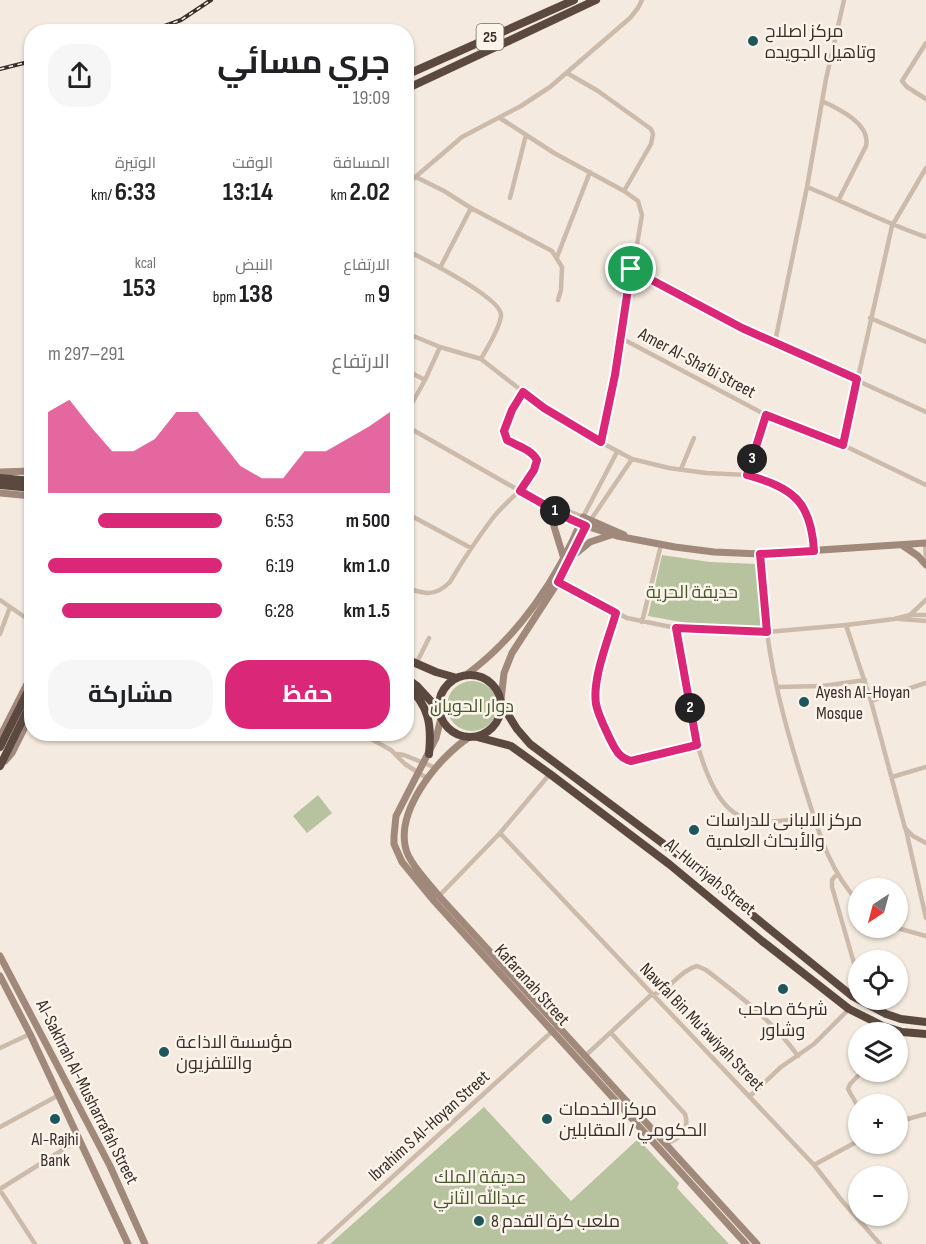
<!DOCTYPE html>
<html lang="ar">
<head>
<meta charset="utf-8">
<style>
	body { margin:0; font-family:"Sofia Sans Condensed",Cairo,sans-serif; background:#f6f6f6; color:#202124; direction:rtl; height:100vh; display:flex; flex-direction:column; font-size:22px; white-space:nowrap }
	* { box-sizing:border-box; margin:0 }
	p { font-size:20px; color:#757577 }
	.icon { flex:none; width:33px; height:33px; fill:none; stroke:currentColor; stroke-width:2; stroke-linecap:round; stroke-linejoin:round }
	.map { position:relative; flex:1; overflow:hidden; direction:ltr }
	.side { position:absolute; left:24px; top:24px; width:390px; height:717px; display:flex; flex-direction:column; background:#fff; border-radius:24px; box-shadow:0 2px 4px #0004; direction:rtl }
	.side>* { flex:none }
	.needle { width:39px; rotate:216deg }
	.controls { position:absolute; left:848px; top:878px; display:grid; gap:12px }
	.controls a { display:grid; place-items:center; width:60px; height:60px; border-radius:50%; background:#fff; box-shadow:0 2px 4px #0004; font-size:30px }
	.pin { position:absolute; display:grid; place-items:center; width:51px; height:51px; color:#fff; margin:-26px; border:3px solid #fff; border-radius:50%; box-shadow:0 2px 6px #0007 }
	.km { position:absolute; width:30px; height:30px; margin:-15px; border-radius:50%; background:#222; color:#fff; font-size:16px; line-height:30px; text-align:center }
	.round { display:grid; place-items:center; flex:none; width:63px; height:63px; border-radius:24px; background:#f6f6f6 }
	.headline { display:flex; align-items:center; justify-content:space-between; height:102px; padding:0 24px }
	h1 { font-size:33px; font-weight:700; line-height:45px }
	.figures { display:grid; grid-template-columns:repeat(3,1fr); gap:9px; height:102px; padding:6px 24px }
	.figures div { display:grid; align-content:center }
	.figures b { font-size:26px; font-weight:700 }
	.figures small { font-size:16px; font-weight:400 }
	.figures p { font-size:16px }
	.chart { height:168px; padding:12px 24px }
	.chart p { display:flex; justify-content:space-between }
	.chart svg { width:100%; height:108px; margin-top:6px; fill:#db2777; opacity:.7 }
	.cta { display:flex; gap:12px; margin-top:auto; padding:12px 24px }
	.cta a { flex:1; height:69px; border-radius:24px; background:#db2777; color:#fff; font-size:24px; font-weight:700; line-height:69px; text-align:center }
	.cta a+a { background:#f6f6f6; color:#202124 }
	ul { padding:0 24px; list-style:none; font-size:20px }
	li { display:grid; grid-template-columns:96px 72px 1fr; align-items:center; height:45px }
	li i { height:15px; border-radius:8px; background:#db2777 }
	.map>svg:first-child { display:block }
</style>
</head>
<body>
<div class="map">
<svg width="926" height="1244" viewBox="0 0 926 1244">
	<rect width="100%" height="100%" fill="#f4eadf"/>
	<path fill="#b6c39e" d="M662,555L710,562L757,564L761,628L704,626L648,616Z
		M447 706a25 25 0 1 1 50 0a25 25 0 1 1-50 0Z
		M318,795L332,813L307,833L293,816Z
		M484,1107L571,1201L638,1139L679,1183L677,1188L729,1244H330Z"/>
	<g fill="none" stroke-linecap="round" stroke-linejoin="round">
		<path stroke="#ccbaaa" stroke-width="4.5" d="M926,43L902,81L907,87L926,99
			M567,73L598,91L651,129L653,134L651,144L624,191L638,201L642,215L615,375L601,442
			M822,101C839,109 871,124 866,146L839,199
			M500,118L554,153L624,191
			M416,177L444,191L471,208L552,251L562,267L561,290L558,300
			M406,185L462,137L521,106L550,87L630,18L638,8L642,0
			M807,187C847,203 885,223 926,237
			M510,198L526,135
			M406,250C422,258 504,299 501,316C499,330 488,346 481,359
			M557,257L590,172
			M440,268L471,208
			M631,269L742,328L926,412
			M870,318L926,342
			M406,333L440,347L481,359L544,408L580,431L632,459L669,468L706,473L747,475L784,489L795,496L802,504L808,516L812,531L814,551
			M621,338L766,415L843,445L926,485
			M775,342L807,187L826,79L844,0
			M406,370L425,380
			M406,414L425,380L440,347
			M406,426L520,491L583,517L617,452
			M843,445L892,226L926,168
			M681,469L694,438
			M747,475L766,415
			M544,505L580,524
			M406,513L471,548
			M590,521L632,459
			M925,543L926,564
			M760,554C762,580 763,606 767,632C774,687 790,742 807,795C819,833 830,872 858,901
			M558,582L627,618L676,628L767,632L846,625L894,619L910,615H926
			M406,588C425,594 435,597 450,582C463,560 477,539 492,519C506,500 533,485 537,460L535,456L507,439L504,435L512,410L523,392
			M0,600L32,622
			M616,613L597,681L596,704L607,733L618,753L624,759L641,760L697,745
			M910,615L926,600
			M900,619L926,621
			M642,622L661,545
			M846,625L871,701L905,828L913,836L926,843
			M676,628C684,673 695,796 740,816C764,826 789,820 813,816
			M0,634L10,607
			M416,664L429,638
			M777,687L823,686L865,680
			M871,701L926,683
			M362,734L391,750L405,764L428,779
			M397,754L404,755L436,768
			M892,777L926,767
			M906,830L926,918
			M500,833L814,1165L843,1202L880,1244
			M837,874L832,880V887L858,977
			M438,897L500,833L549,775
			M894,927L926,936
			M611,1033L685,1114C690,1130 681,1138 666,1144
			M0,1048L30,1034
			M584,1057L651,995C671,991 678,971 697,966L706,970C740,996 773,1021 798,1056
			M750,1096L781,1067L814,1044L849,1009
			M858,1107L848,1089L850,1084L863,1071
			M897,1122L926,1114
			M0,1127L59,1095
			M814,1165L858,1141
			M0,1189L80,1139
			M0,1190L35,1244
			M319,1244L557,1027"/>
		<path stroke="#a0897b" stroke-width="7" d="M0,472L32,471
			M0,493L32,496
			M542,503L553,523L564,559
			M580,524L617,536L675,547L714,552L760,554L926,543
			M902,545L918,556L926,565
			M574,555L590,542L611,535
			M466,675C519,636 558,578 583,517L624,535
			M501,700L504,673L512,653L558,582L588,524
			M441,718L436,738L396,816L394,836V844L402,862L434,901L746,1244
			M0,737L32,674
			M468,738C437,759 391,815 408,855C415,870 429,883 439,896L757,1244
			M5,761L12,753L32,713
			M0,956L110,1166L145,1244
			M0,976L30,1034L128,1244"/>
		<path stroke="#5b4940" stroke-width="8" d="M406,75L574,0
			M406,89L596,0
			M0,478L32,481
			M0,485L32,488
			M406,659L436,672L457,678
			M439 706a31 31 0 1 1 62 0a31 31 0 1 1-62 0Z
			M406,678L417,686L439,710
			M406,684C429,706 432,724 429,754
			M502,705L517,729L530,744L681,857L852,996L886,1014L901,1019L926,1022
			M477,737L511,746L550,774L669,864L762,941L849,1009L883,1026L902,1032L926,1034
			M0,747L32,683
			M0,766L32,701"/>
		<g stroke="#3a2f2a" stroke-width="4">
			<path id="rail" d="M148,32L181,20L211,0
				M0,69L32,61"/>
		</g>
		<use href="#rail" stroke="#fbf4eb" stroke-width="1.5" stroke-dasharray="4.5" stroke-linecap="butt"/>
	</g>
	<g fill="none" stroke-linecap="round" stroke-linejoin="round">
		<g stroke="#fff" stroke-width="12">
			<path id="route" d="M631,269L742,328L857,379L843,445L766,415L747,475C793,488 811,501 814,551L760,554L767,632L676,628L697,745L631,761C619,758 615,749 610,739C605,728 598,715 596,704C592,678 609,638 616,613L558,582L586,526L570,519L520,491L534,470L537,460C531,449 517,446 507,440L504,431L512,410L523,392L544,408L601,442L615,375Z"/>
		</g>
		<use href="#route" stroke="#db2777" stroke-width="8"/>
	</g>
	<g fill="#1d575d" stroke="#fbf4eb" stroke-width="2">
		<circle cx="753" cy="41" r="6"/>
		<circle cx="804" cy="702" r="6"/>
		<circle cx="694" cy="830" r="6"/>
		<circle cx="783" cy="989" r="6"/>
		<circle cx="164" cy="1052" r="6"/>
		<circle cx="55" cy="1119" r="6"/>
		<circle cx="547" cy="1119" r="6"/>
		<circle cx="479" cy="1221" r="6"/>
	</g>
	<g text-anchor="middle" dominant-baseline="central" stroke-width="5" stroke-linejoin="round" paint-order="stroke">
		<rect fill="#fbf4eb" stroke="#746a64" stroke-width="1.5" x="476.5" y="24" width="27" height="26" rx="4.5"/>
		<g font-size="16" font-weight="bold" fill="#3a2f2a">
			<text x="490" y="37">25</text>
		</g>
		<g font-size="18" fill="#3a2f2a" stroke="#fbf4eb" text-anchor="start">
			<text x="765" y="31">مركز اصلاح<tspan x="765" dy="21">وتاهيل الجويده</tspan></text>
			<text x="816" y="692">Ayesh Al-Hoyan<tspan x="816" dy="21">Mosque</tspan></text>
			<text x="706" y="820">مركز الالباني للدراسات<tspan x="706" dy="21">والأبحاث العلمية</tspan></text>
			<text x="783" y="1009" text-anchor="middle">شركة صاحب<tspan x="783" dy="21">وشاور</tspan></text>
			<text x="176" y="1042">مؤسسة الاذاعة<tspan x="176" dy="21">والتلفزيون</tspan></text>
			<text x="559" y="1109">مركز الخدمات<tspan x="559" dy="21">الحكومي / المقابلين</tspan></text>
			<text x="55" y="1139" text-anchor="middle">Al-Rajhi<tspan x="55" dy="21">Bank</tspan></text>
			<text x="491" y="1221">ملعب كرة القدم 8</text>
		</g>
		<g font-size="18" fill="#3a2f2a" stroke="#fbf4eb">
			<text transform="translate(697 363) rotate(28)">Amer Al-Sha‘bi Street</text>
			<text transform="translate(710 877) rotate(39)">Al-Hurriyah Street</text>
			<text transform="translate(532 985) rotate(48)">Kafaranah Street</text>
			<text transform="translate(702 1027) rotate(46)">Nawfal Bin Mu'awiyah Street</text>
			<text transform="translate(87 1092) rotate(63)">Al-Sakhrah Al-Musharrafah Street</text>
			<text transform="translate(429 1126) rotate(-42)">Ibrahim S Al-Hoyan Street</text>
		</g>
		<g font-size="18" fill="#47592c" stroke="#fbf4eb">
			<text x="692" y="592">حديقة الحرية</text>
			<text x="472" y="706">دوار الحويان</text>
			<text x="480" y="1177">حديقة الملك<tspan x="480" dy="21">عبدالله الثاني</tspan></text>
		</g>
	</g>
</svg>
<div class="controls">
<a><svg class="needle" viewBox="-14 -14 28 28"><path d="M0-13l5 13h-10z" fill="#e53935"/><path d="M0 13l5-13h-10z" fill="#757577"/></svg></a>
<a><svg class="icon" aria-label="locate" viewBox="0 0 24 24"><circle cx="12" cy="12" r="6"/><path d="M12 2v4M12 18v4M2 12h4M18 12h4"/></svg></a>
<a><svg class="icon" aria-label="layers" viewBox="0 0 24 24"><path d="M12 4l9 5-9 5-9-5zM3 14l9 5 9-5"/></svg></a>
<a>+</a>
<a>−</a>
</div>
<div class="pin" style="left:631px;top:269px;background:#1e9e55"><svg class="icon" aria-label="arrive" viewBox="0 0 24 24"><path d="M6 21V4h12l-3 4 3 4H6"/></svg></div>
<b class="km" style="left:555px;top:511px">1</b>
<b class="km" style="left:690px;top:708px">2</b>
<b class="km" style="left:752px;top:459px">3</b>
<section class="side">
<div class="headline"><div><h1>جري مسائي</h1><p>19:09</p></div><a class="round"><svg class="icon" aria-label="share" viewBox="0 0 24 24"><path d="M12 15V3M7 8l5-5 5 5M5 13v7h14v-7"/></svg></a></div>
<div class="figures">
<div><p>المسافة</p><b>2.02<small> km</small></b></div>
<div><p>الوقت</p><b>13:14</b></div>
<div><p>الوتيرة</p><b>6:33<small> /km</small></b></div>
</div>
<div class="figures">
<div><p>الارتفاع</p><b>9<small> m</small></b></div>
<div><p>النبض</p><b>138<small> bpm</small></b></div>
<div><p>kcal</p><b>153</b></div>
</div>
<div class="chart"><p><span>الارتفاع</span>291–297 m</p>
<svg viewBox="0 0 160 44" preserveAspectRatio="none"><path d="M0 44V11L10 6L20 17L30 27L40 27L50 22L60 11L70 11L80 22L90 33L100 38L110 38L120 27L130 27L140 22L150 17L160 11V44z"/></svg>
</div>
<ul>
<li><b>500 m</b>6:53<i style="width:71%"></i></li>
<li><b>1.0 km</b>6:19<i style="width:100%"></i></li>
<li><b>1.5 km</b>6:28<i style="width:92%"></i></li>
</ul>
<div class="cta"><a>حفظ</a><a>مشاركة</a></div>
</section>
</div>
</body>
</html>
